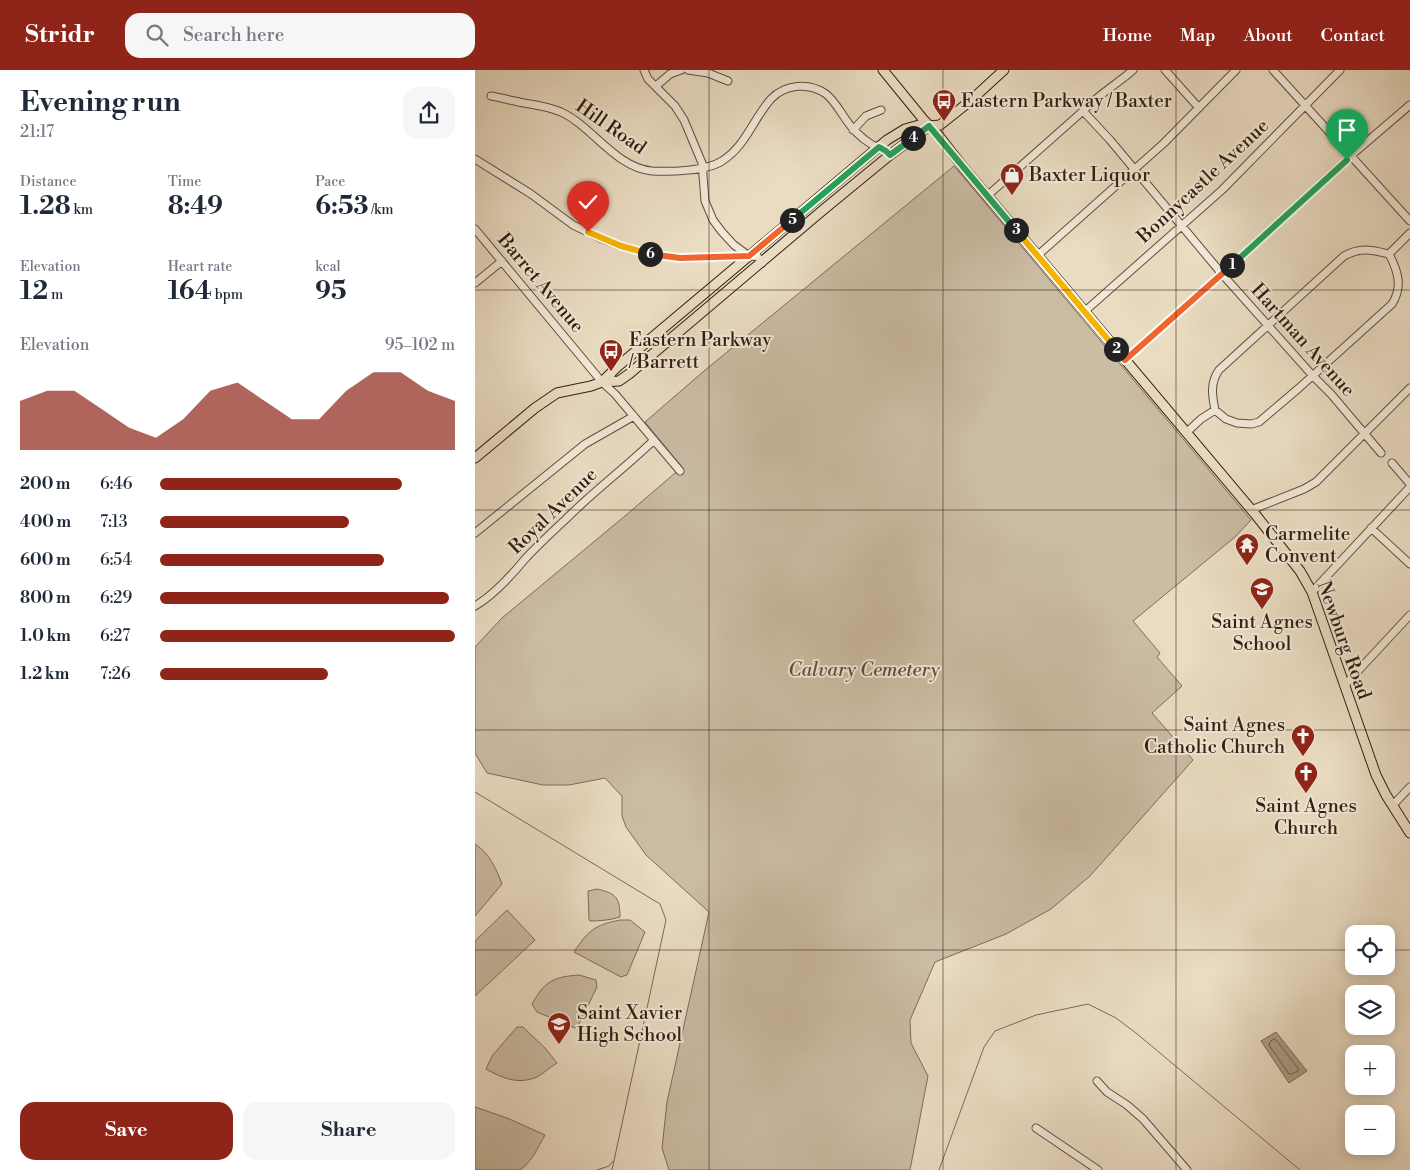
<!DOCTYPE html>
<html lang="en">
<head>
<meta charset="utf-8">
<style>
	body { margin:0; font-family:"Libre Bodoni",serif; background:#f6f6f7; color:#1f2937; height:100vh; display:flex; flex-direction:column; font-size:19px; white-space:nowrap }
	* { box-sizing:border-box; margin:0 }
	p { font-size:16px; color:#747a83 }
	.icon { flex:none; width:28px; height:28px; fill:none; stroke:currentColor; stroke-width:2; stroke-linecap:round; stroke-linejoin:round }
	.map { position:relative; flex:1; overflow:hidden }
	.sheet { display:flex; flex-direction:column; background:#fff; width:475px }
	.sheet>* { flex:none }
	.tools { position:absolute; left:870px; top:855px; display:grid; gap:10px }
	.tools a { display:grid; place-items:center; width:50px; height:50px; border-radius:10px; background:#fff; box-shadow:0 2px 12px #0003; font-size:25px }
	.pin { position:absolute; display:grid; place-items:center; width:42px; height:42px; color:#fff; margin:-51px -21px; border-radius:50% 50% 50% 0; rotate:-45deg; box-shadow:0 0 5px #0007 }
	.pin .icon { rotate:45deg }
	.km { position:absolute; width:25px; height:25px; margin:-12px; border-radius:50%; background:#222; color:#fff; font-size:14px; line-height:25px; text-align:center }
	.round { display:grid; place-items:center; flex:none; width:52px; height:52px; border-radius:15px; background:#f6f6f7 }
	.headline { display:flex; align-items:center; justify-content:space-between; height:85px; padding:0 20px }
	h1 { font-size:28px; font-weight:700; line-height:38px }
	.stats { display:grid; grid-template-columns:repeat(3,1fr); gap:8px; height:85px; padding:5px 20px }
	.stats div { display:grid; align-content:center }
	.stats b { font-size:25px; font-weight:700 }
	.stats small { font-size:14px; font-weight:400 }
	.stats p { font-size:14px }
	.chart { height:140px; padding:10px 20px }
	.chart p { display:flex; justify-content:space-between }
	.chart svg { width:100%; height:90px; margin-top:5px; fill:#8f2418; opacity:.7 }
	.primary-button { display:flex; gap:10px; margin-top:auto; padding:10px 20px }
	.primary-button a { flex:1; height:58px; border-radius:15px; background:#8f2418; color:#fff; font-size:20px; font-weight:700; line-height:58px; text-align:center }
	.primary-button a+a { background:#f6f6f7; color:#1f2937 }
	ul { padding:0 20px; list-style:none; font-size:16px }
	li { display:grid; grid-template-columns:80px 60px 1fr; align-items:center; height:38px }
	li i { height:12px; border-radius:6px; background:#8f2418 }
	header { display:flex; align-items:center; gap:30px; box-sizing:border-box; height:70px; padding:0 25px; background:#8f2418; color:#fff }
	header strong { font-size:24px }
	nav { display:flex; gap:28px; margin-inline-start:auto; font-size:18px }
	.search { width:350px; height:45px; background:#f6f6f7; display:flex; align-items:center; gap:12px; box-sizing:border-box; padding:0 18px; border-radius:15px; color:#747a83; font-size:19px }
	main { display:flex; flex:1; min-height:0 }
	.map>svg:first-child { display:block }
</style>
</head>
<body>
<header>
<strong>Stridr</strong>
<div class="search"><svg class="icon" aria-label="search" viewBox="0 0 24 24"><circle cx="10" cy="10" r="6"/><path d="M15 15l6 6"/></svg>Search here</div>
<nav><a>Home</a><a>Map</a><a>About</a><a>Contact</a></nav>
</header>
<main>
<section class="sheet">
<div class="headline"><div><h1>Evening run</h1><p>21:17</p></div><a class="round"><svg class="icon" aria-label="share" viewBox="0 0 24 24"><path d="M12 15V3M7 8l5-5 5 5M5 13v7h14v-7"/></svg></a></div>
<div class="stats">
<div><p>Distance</p><b>1.28<small> km</small></b></div>
<div><p>Time</p><b>8:49</b></div>
<div><p>Pace</p><b>6:53<small> /km</small></b></div>
</div>
<div class="stats">
<div><p>Elevation</p><b>12<small> m</small></b></div>
<div><p>Heart rate</p><b>164<small> bpm</small></b></div>
<div><p>kcal</p><b>95</b></div>
</div>
<div class="chart"><p><span>Elevation</span>95–102 m</p>
<svg viewBox="0 0 160 44" preserveAspectRatio="none"><path d="M0 44V20L10 15L20 15L30 24L40 33L50 38L60 29L70 15L80 11L90 20L100 29L110 29L120 15L130 6L140 6L150 15L160 20V44z"/></svg>
</div>
<ul>
<li><b>200 m</b>6:46<i style="width:82%"></i></li>
<li><b>400 m</b>7:13<i style="width:64%"></i></li>
<li><b>600 m</b>6:54<i style="width:76%"></i></li>
<li><b>800 m</b>6:29<i style="width:98%"></i></li>
<li><b>1.0 km</b>6:27<i style="width:100%"></i></li>
<li><b>1.2 km</b>7:26<i style="width:57%"></i></li>
</ul>
<div class="primary-button"><a>Save</a><a>Share</a></div>
</section>
<div class="map">
<svg width="935" height="1100" viewBox="0 0 935 1100">
	<rect width="100%" height="100%" fill="#eadcc2"/>
	<filter id="stains"><feTurbulence type="fractalNoise" baseFrequency=".004" numOctaves="4"/><feColorMatrix values="0 0 0 0 .2 0 0 0 0 .09 0 0 0 0 .02 0 0 0 .5 -.17"/></filter>
	<radialGradient id="worn" r=".72"><stop offset=".6" stop-color="#630" stop-opacity="0"/><stop offset="1" stop-color="#630" stop-opacity=".3"/></radialGradient>
	<path fill="#cbbca4" stroke="#7e6c5a" d="M479,96L776,450L760,467L658,551L685,583L682,587L707,616L677,643L718,690L615,806L576,839L531,864L460,892L435,950L436,973L453,1006L435,1100H194L187,1078L192,1032L234,842L171,785L151,757L147,746V726L130,708L94,715H68L12,703L0,683V577L27,548L150,446L207,397L170,352L229,301Z
		M0,774C14,783 21,798 27,814L0,846Z
		M122,819C141,823 145,828 145,847C136,850 125,851 115,851L114,850L113,821Z
		M32,840L60,870L0,926V871Z
		M145,850H155L170,862L152,905L146,907L99,882C113,861 119,855 145,850Z
		M104,905L121,910L122,917L103,956L100,958L62,942L57,934C70,911 78,907 104,905Z
		M42,957H48L71,979L82,993C75,997 68,1004 62,1007C43,1015 27,1008 11,999L17,986Z
		M0,1037L32,1048L70,1065C63,1077 57,1092 45,1100H0Z"/>
	<path fill="#ab9b85" stroke="#7b6956" d="M801,962L832,1001L814,1013L786,971Z"/>
	<g fill="none" stroke-linecap="round" stroke-linejoin="round">
		<path stroke="#6e5c4a" stroke-width="1" d="M799,969L801,970L823,998V1001L817,1004H814L794,975L795,972Z"/>
		<path stroke="#7b6956" stroke-width="1" d="M0,722L185,834L191,850L137,1100
			M122,1100L134,1096L138,1091
			M464,1100L509,977L520,961L561,945L613,934L641,948L661,963L825,1100"/>
		<g stroke="#604d3c" stroke-width="9">
			<path id="minor" d="M169,0L173,9L200,36L209,50L227,93L230,131L238,150L247,162L259,175L274,186
				M213,0L233,3L253,11
				M690,0L724,38
				M798,0L935,151
				M181,16L195,4L206,0
				M16,26C27,28 38,31 49,33C62,35 74,37 86,42C117,56 141,98 177,101C195,102 232,101 247,91C271,76 278,49 296,29C310,14 334,12 351,24C362,32 370,52 381,62C386,67 391,71 396,74C403,78 410,79 415,85
				M608,41L635,70L747,204L838,306L856,324L906,383
				M378,60L391,46L406,40
				M0,89L56,124L98,155L125,168L146,176L175,184L205,188L282,186L287,193
				M512,126L608,41C623,25 642,14 658,0
				M0,159L127,312L140,324L205,401
				M914,184L935,163
				M563,185L689,73L761,0
				M0,213L27,191
				M609,242L747,120L865,0
				M650,290L747,204L880,82L935,35
				M740,340L751,349L762,353L776,354L784,352L824,318L917,234C928,217 923,201 914,184
				M740,340C737,325 735,313 744,300L869,186C886,177 896,180 914,184
				M711,363L726,349L740,340
				M917,393L935,414
				M776,440L829,419L841,412L935,318
				M896,458L935,494
				M0,463L110,374L159,346
				M837,522L935,417
				M0,536C19,525 36,506 50,489C63,475 77,462 91,449C119,421 150,398 179,370
				M869,616L935,545
				M918,735L935,717
				M622,1011L632,1022L652,1035L668,1049L712,1100
				M561,1058L623,1100"/>
		</g>
		<g stroke="#321d0f" stroke-width="11">
			<path id="major" d="M408,0L448,49L464,66L488,97L780,444L825,501L837,522L901,705L911,725L935,763
				M127,312L142,297L412,70L430,59L444,55L454,56L465,55L494,32L529,0
				M0,388L60,338L82,323L116,316L127,312L144,311L154,304L348,140L415,85L454,56"/>
		</g>
		<use href="#minor" stroke="#f1e8d7" stroke-width="7"/>
		<use href="#major" stroke="#eadcc2" stroke-width="9"/>
	</g>
	<g fill="none" stroke-linecap="round" stroke-linejoin="round">
		<g stroke="#fff" stroke-width="10">
			<path id="split-1" d="M757,195L872,90"/>
		</g>
		<g stroke="#fff" stroke-width="10">
			<path id="split-2" d="M641,279L650,290L757,195"/>
		</g>
		<g stroke="#fff" stroke-width="10">
			<path id="split-3" d="M541,160L641,279"/>
		</g>
		<g stroke="#fff" stroke-width="10">
			<path id="split-4" d="M438,68L454,56L541,160"/>
		</g>
		<g stroke="#fff" stroke-width="10">
			<path id="split-5" d="M317,150L404,77L411,81L415,85L438,68"/>
		</g>
		<g stroke="#fff" stroke-width="10">
			<path id="split-6" d="M175,184L205,188L274,186L317,150"/>
		</g>
		<g stroke="#fff" stroke-width="10">
			<path id="split-7" d="M113,162L146,176L175,184"/>
		</g>
		<use href="#split-1" stroke="#22a559" stroke-width="6"/>
		<use href="#split-2" stroke="#f0652b" stroke-width="6"/>
		<use href="#split-3" stroke="#f5b400" stroke-width="6"/>
		<use href="#split-4" stroke="#22a559" stroke-width="6"/>
		<use href="#split-5" stroke="#22a559" stroke-width="6"/>
		<use href="#split-6" stroke="#f0652b" stroke-width="6"/>
		<use href="#split-7" stroke="#f5b400" stroke-width="6"/>
	</g>
	<path fill="none" stroke="#321d0f" stroke-width="1" stroke-opacity="0.55" d="M234,0V1100M468,0V1100M701,0V1100M0,220H935M0,440H935M0,660H935M0,880H879M911,880H935"/>
	<defs>
		<g id="bus-pin" transform="scale(1.25)"><path d="M0 17L-7.5 6A9.5 9.5 0 1 1 7.5 6Z" fill="#8f2418" stroke="#f1e8d7"/><path d="M-5-6H5V4H4V6H2V4H-2V6H-4V4H-5ZM-3.5-4V0h7V-4ZM-3.5 1.2v1.5H-2V1.2ZM2 1.2v1.5H3.5V1.2Z" fill="#fff"/></g>
		<g id="shop-pin" transform="scale(1.25)"><path d="M0 17L-7.5 6A9.5 9.5 0 1 1 7.5 6Z" fill="#8f2418" stroke="#f1e8d7"/><path d="M-5-2.5h2.3a2.7 3.5 0 0 1 5.4 0H5L5.5 6h-11ZM-1.5-2.5h3a1.5 2.3 0 0 0-3 0Z" fill="#fff"/></g>
		<g id="temple-pin" transform="scale(1.25)"><path d="M0 17L-7.5 6A9.5 9.5 0 1 1 7.5 6Z" fill="#8f2418" stroke="#f1e8d7"/><path d="M0-6L5-2H3V0L6.5 2.5H4V6H1.5V3h-3V6H-4V2.5H-6.5L-3 0V-2H-5Z" fill="#fff"/></g>
		<g id="school-pin" transform="scale(1.25)"><path d="M0 17L-7.5 6A9.5 9.5 0 1 1 7.5 6Z" fill="#8f2418" stroke="#f1e8d7"/><path d="M0-5L7-2L0 1L-7-2ZM-4 1L0 2.5L4 1V4Q0 6-4 4Z" fill="#fff"/></g>
		<g id="church-pin" transform="scale(1.25)"><path d="M0 17L-7.5 6A9.5 9.5 0 1 1 7.5 6Z" fill="#8f2418" stroke="#f1e8d7"/><path d="M-1.2-6h2.4v3.5h3.3v2.4h-3.3V6h-2.4V-.1h-3.3v-2.4h3.3Z" fill="#fff"/></g>
	</defs>
	<g fill-rule="evenodd">
		<use href="#bus-pin" x="469" y="31"/>
		<use href="#shop-pin" x="537" y="105"/>
		<use href="#bus-pin" x="136" y="281"/>
		<use href="#temple-pin" x="772" y="475"/>
		<use href="#school-pin" x="787" y="519"/>
		<use href="#church-pin" x="828" y="666"/>
		<use href="#church-pin" x="831" y="703"/>
		<use href="#school-pin" x="84" y="954"/>
	</g>
	<g text-anchor="middle" dominant-baseline="central" stroke-width="4" stroke-linejoin="round" paint-order="stroke">
		<g font-size="19" fill="#321d0f" stroke="#f1e8d7" text-anchor="start">
			<text x="486" y="31">Eastern Parkway / Baxter</text>
			<text x="554" y="105">Baxter Liquor</text>
			<text x="154" y="270">Eastern Parkway<tspan x="154" dy="22">/ Barrett</tspan></text>
			<text x="790" y="464">Carmelite<tspan x="790" dy="22">Convent</tspan></text>
			<text x="787" y="552" text-anchor="middle">Saint Agnes<tspan x="787" dy="22">School</tspan></text>
			<text x="810" y="655" text-anchor="end">Saint Agnes<tspan x="810" dy="22">Catholic Church</tspan></text>
			<text x="831" y="736" text-anchor="middle">Saint Agnes<tspan x="831" dy="22">Church</tspan></text>
			<text x="102" y="943">Saint Xavier<tspan x="102" dy="22">High School</tspan></text>
		</g>
		<g font-size="19" fill="#321d0f" stroke="#f1e8d7">
			<text transform="translate(136 57) rotate(35)">Hill Road</text>
			<text transform="translate(728 111) rotate(-43)">Bonnycastle Avenue</text>
			<text transform="translate(66 213) rotate(50)">Barret Avenue</text>
			<text transform="translate(828 270) rotate(48)">Hartman Avenue</text>
			<text transform="translate(78 441) rotate(-44)">Royal Avenue</text>
			<text transform="translate(869 570) rotate(70)">Newburg Road</text>
		</g>
		<g font-size="19" font-style="italic" fill="#604d3c" stroke="#f1e8d7">
			<text x="389" y="600">Calvary Cemetery</text>
		</g>
	</g>
	<rect width="100%" height="100%" filter="url(#stains)"/>
	<rect width="100%" height="100%" fill="url(#worn)"/>
</svg>
<div class="tools">
<a><svg class="icon" aria-label="locate" viewBox="0 0 24 24"><circle cx="12" cy="12" r="6"/><path d="M12 2v4M12 18v4M2 12h4M18 12h4"/></svg></a>
<a><svg class="icon" aria-label="layers" viewBox="0 0 24 24"><path d="M12 4l9 5-9 5-9-5zM3 14l9 5 9-5"/></svg></a>
<a>+</a>
<a>−</a>
</div>
<div class="pin" style="left:872px;top:90px;background:#1e9e55"><svg class="icon" aria-label="arrive" viewBox="0 0 24 24"><path d="M6 21V4h12l-3 4 3 4H6"/></svg></div>
<div class="pin" style="left:113px;top:162px;background:#d93025"><svg class="icon" aria-label="check" viewBox="0 0 24 24"><path d="M5 12l5 5 9-10"/></svg></div>
<b class="km" style="left:757px;top:195px">1</b>
<b class="km" style="left:641px;top:279px">2</b>
<b class="km" style="left:541px;top:160px">3</b>
<b class="km" style="left:438px;top:68px">4</b>
<b class="km" style="left:317px;top:150px">5</b>
<b class="km" style="left:175px;top:184px">6</b>
</div>
</main>
</body>
</html>
